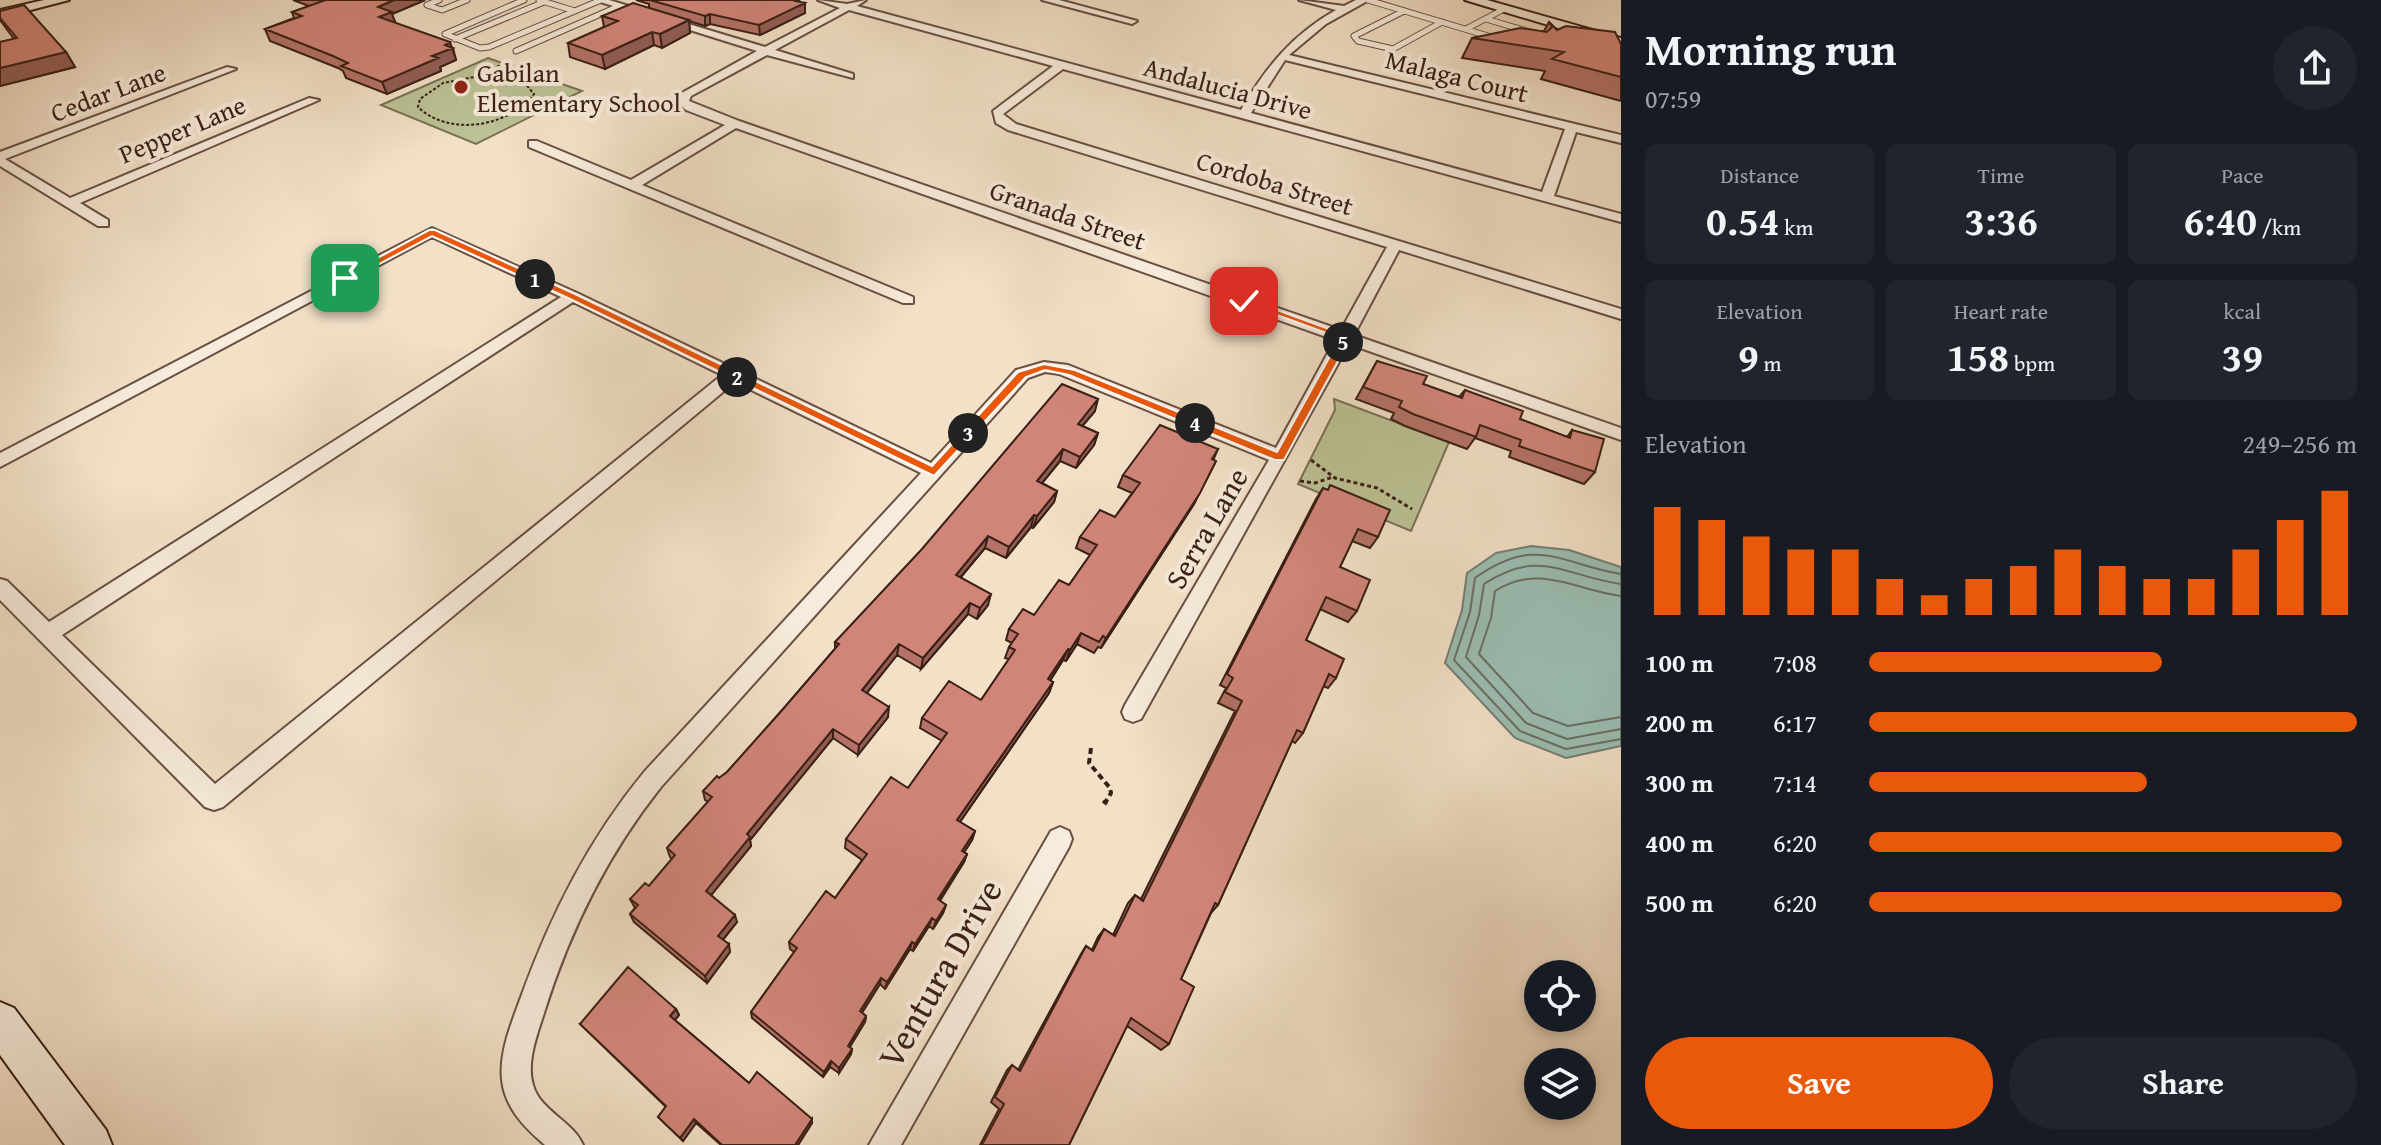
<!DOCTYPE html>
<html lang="en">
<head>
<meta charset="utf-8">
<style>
	body { margin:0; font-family:"Gentium Book Plus",serif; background:#20242c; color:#f1f3f6; height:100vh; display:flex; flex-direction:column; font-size:30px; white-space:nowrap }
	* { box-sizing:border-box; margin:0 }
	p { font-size:26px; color:#9ea1a6 }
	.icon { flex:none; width:44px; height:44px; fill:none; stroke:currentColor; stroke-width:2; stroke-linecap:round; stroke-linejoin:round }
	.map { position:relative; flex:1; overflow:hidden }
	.details { display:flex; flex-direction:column; background:#171b24; width:760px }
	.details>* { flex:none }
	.tools { position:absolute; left:1524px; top:960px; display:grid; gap:16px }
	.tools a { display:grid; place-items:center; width:72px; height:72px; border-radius:50%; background:#171b24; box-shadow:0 4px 12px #0003; font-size:40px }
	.pin { position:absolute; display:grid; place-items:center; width:68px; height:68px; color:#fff; margin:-34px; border-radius:16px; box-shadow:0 4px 12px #0006 }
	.km { position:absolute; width:40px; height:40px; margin:-20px; border-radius:50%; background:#222; color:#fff; font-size:22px; line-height:40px; text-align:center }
	.round { display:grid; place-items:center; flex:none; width:84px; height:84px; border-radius:42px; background:#20242c }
	.overview { display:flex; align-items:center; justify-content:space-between; height:136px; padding:0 24px }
	h1 { font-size:44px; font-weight:700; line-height:60px }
	.stats { display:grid; grid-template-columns:repeat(3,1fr); gap:12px; height:136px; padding:8px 24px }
	.stats div { display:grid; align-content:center; border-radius:12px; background:#20242c; text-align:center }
	.stats b { font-size:40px; font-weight:700 }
	.stats small { font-size:22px; font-weight:400 }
	.stats p { font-size:22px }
	.chart { height:224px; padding:16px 24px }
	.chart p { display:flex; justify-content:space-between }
	.chart svg { width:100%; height:144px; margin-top:8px; stroke:#ea580c; stroke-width:6 }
	.cta { display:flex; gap:16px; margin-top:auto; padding:16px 24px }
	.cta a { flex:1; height:92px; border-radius:48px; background:#ea580c; color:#fff; font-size:32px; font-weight:700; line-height:92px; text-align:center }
	.cta a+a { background:#20242c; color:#f1f3f6 }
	ul { padding:0 24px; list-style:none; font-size:26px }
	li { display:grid; grid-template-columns:128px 96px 1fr; align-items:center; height:60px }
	li i { height:20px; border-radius:10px; background:#ea580c }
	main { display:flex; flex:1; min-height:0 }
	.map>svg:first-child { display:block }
</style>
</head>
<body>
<main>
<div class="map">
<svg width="1621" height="1145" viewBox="0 0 1621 1145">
	<rect width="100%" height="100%" fill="#f2e0c7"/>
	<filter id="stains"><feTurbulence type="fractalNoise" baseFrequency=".0025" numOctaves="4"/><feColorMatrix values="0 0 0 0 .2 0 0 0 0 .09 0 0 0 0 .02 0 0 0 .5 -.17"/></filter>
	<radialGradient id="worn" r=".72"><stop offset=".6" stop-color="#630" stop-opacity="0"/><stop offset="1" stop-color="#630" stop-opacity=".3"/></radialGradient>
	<path fill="#bbc295" stroke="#7a7055" stroke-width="2" d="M488,58L582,91L476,144L381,105Z
		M1334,399L1449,442L1411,531L1298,484L1335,410Z"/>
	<path fill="#9bbdb2" stroke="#747e73" stroke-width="2" d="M1531,546L1569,550L1621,567V746L1566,758L1515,738L1445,663L1462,610L1467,573L1496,553Z"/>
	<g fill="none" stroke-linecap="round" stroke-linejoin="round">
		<path stroke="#6a6e64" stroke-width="2" d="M1621,574C1560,564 1537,534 1475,578L1470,612L1454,660L1520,731L1566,749L1621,739
			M1621,584C1564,576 1540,547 1484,584L1479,615L1466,657L1526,723L1567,739L1621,729
			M1621,596C1575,590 1539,563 1495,591L1491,618L1479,654L1533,713L1568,726L1621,717"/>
		<g stroke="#684f42" stroke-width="7">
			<path id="lane" d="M439,0L427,5L442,10L467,0
				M524,0L445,34L480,48L489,47L601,0
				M539,0L575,11
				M1368,0L1498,39
				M1404,11L1354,36L1358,41L1393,49L1442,22
				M1486,19L1530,32
				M1466,29L1504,9
				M455,39L544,2
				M516,51L619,6"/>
		</g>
		<g stroke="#684f42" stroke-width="4">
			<path id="street" d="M594,0H609L765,47L840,8L818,0L847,4L866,0L857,6L1241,110C1266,67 1292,35 1336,10L1299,0L1344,6L1356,0H1369L1326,24L1289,55L1621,135V143L1576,132L1554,196L1621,214V222L1063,69L1003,114L1016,124L1621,309V319L1399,250L1354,335L1621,428V440L1349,344L1141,719L1133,722L1125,719L1122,712L1125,705L1269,460L1059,374L1045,372L1028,378L661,787C607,855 570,930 544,1013C537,1035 526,1063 533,1085C540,1111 573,1121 583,1145H545C525,1128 505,1108 502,1080C499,1052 512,1022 521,997C551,914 589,839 645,771L921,473L735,382L223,807L214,810L205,807L0,600V579L7,581L49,622L561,297L432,237L0,467V453L432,228L577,293L931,463L1016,370L1044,362L1068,365L1276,448L1335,340L736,128L642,185L913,297V303H903L529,147V141H537L631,180L725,125L686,110L677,102L680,94L757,51ZM849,10L1053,66L993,111L996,123L1008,130L1387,247L1341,330L739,121L689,101L691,96L767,55L853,78V74L775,50ZM1285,60L1565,129L1542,192L1251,113ZM573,302L722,375L215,784L62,635Z
				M1042,0H1059L1137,21L1132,24Z
				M227,67L236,69L5,159L70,198L309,98L319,100L80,203L108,220V226H98L0,166V152Z
				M1060,827L1069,831L1072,839L1069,847L901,1145H869L1051,831Z"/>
		</g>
		<g stroke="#3a1f15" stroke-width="4">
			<path id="secondary" d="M44,0H69L0,18V10Z
				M1465,0H1487L1621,38V47Z
				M0,1002L14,1008L106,1130L112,1145H65L0,1055Z"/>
		</g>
		<path stroke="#3a1f15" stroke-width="2" stroke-dasharray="3 2" stroke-linecap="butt" d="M483,73L508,62
			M490,74L522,80L534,94C509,127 449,137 418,107L420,99L443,83Z"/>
		<path stroke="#3a1f15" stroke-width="3" stroke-dasharray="4 3" stroke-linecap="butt" d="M1311,460L1335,478L1377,488L1412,509
			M1300,481L1315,483L1333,477"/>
		<path stroke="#3a1f15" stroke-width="4" stroke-dasharray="6 4" stroke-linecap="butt" d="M1091,748L1089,763L1110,788L1111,793L1105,803"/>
		<path stroke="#3a1f15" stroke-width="5" stroke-dasharray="8 5" stroke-linecap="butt" d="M1104,804L1106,801"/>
		<use href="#lane" stroke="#f7ebdb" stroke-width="5"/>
		<use href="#street" fill="#f7ebdb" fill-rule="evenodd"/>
		<use href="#secondary" fill="#f7ebdb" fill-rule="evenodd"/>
	</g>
	<path fill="#b47268" stroke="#3a1f15" stroke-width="2" d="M293,0H425L392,14L395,23L453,48L456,60L440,67L441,71L387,94L346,78L343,71L338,68L270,41L265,29L294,18L292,12L309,6Z
		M636,0H799L805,13L760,35L710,24L705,26L689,21L690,33L662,48L654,45L605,69L570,57L568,43L604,27L602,16L649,8V4Z
		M0,11L66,52L75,67L0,86V42L14,39L0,20Z
		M1549,22L1557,30L1621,44V101L1541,79L1545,71L1462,58L1472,38L1544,31Z
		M1377,361L1423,384L1459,397L1465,390L1520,419L1567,437L1572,430L1595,472L1584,484L1509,457L1511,451L1475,438L1467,449L1405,426L1391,419L1394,413L1356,399Z
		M1095,411L1082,426L1098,433L1094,445L1076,468L1060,461L1042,483L1057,491L1054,502L1033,528L1031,527L1006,558L985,548L961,577L988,605L977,619L968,614L921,669L897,655L867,693L888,717L858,755L833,738L750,840L751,846L711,895L737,922L723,940L730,952L707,983L634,922L630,914L635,908L630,899L649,886L672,859L670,857L667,848L708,802L705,800L703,791L727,772L784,708L835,649V642Z
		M1218,449L1194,504L1101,648L1098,647L1094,653L1077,644L1066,661L1063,660L1050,681L1053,682L1049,693L960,822L975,831L972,840L964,852L967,854L964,862L940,901L946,905L943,913L933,929L929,926L913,951L910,949L885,989L880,984L862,1013L866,1016L865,1022L850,1047L852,1049L851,1054L839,1073L830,1067L823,1077L752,1018L751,1012L794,952L790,949L789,942L835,898L862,860L845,848L846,839L908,788L942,741L920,728L922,718L981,700L1009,659L1005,658L1009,647L1012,643L1006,640L1009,629L1034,615L1069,585L1090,555L1076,548L1080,537L1115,517L1132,493L1118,487L1123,475Z
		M1323,488L1378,537L1370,548L1352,541L1340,567L1357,611L1348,622L1320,609L1306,640L1336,678L1328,688L1323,686L1303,733L1295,743L1292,741L1218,905L1211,913L1181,979L1169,1044L1161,1050L1127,1026L1069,1145H980L999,1109L991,1102L1007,1070L1012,1065L1018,1070L1081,954L1086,946L1092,950L1098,937L1104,929L1113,935L1128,903L1135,895L1141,899L1235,711L1218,703L1226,688L1220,685L1316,499Z
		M676,1009L679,1015L675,1020L749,1083L812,1123L798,1145H721L696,1123L683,1141L658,1117L666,1107L580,1024Z"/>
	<path fill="#925d55" stroke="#3a1f15" stroke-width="2" d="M394,0H425L392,14L396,24L383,29L378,7Z
		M796,0H799V6L805,3V13L760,35L759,25Z
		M710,14V24L705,26V16Z
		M689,20L690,33L662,48L660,34Z
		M652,32L654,45L605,69L602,55Z
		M450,42L456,60L440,67L441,71L387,94L382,82L432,56L445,45Z
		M66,52L75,67L0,86V68Z
		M1098,399L1095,411L1074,436L1078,424Z
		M1098,433L1094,445L1076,468L1080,457Z
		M1063,449L1060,461L1034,493L1037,481Z
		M1216,461L1194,504L1101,648L1106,638Z
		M1057,491L1054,502L1033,528L1037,516Z
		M1034,515L1031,527L1006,558L1009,547Z
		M988,536L985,548L953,586L956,575Z
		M991,594L988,605L977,619L980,608Z
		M970,603L968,614L921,669L923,658Z
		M1081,633L1077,644L1066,661L1070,650Z
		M899,644L897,655L861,700L862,690Z
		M1068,649L1063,660L1044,690L1048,679Z
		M1053,682L1049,693L955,829L957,820Z
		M889,707L888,717L858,755L859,745Z
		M833,729V738L750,840L751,846L708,899L706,891L747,834Z
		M975,831L972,840L960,859L962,851Z
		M967,854L964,862L935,907L938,899Z
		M946,905L943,913L933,929L936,921Z
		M735,915L737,922L720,943L718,936Z
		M932,918L929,926L913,951L915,944Z
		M912,942L910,949L885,989L887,982Z
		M729,944L730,952L707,983L705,976Z
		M881,978L880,984L859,1017L860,1011Z
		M676,1009L679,1015L673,1022L670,1016Z
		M866,1016L865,1022L847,1051L848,1046Z
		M852,1049L851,1054L839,1073V1068Z
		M831,1061L830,1067L823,1077L824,1072Z
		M694,1119L696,1123L683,1141L680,1138Z
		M812,1119V1123L798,1145H795Z"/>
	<path fill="#d18579" stroke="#3a1f15" stroke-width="2" d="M319,0H394L378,7L392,12L379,17L450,42L445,45L453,48L432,56L438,58L382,82L341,66L348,63L333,56L265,29L302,16L292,12L323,1Z
		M650,0H796L795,1L805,3L759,25L710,14L705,16Z
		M633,3L689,20L660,34L652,32L602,55L568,43L618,21L602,16Z
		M24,5L66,52L0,68V42L17,38L0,18V11Z
		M1549,22L1557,30L1566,26L1615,32L1621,44V77L1552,59L1564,52L1472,38L1520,28L1547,32L1552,27Z
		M1377,361L1427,376L1423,384L1462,398L1465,390L1523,411L1520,419L1570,438L1572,430L1604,439L1595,472L1519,446L1521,440L1480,425L1476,437L1413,414L1399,407L1402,401L1363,387Z
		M1062,384L1098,399L1078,424L1098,433L1080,457L1063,449L1037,481L1057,491L1037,516L1034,515L1009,547L988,536L956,575L991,594L980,608L970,603L923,658L899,644L862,690L889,707L859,745L833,729L747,834L750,837L706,891L735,915L718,936L729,944L705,976L630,914L638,905L630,899L645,883L649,886L675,855L667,848L712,797L703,791L717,776L719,778L727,772L784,708L839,644L835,642L922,549Z
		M1160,425L1218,449L1212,459L1216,461L1200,493L1106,638L1103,636L1099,642L1081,633L1070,650L1068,649L1048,679L1053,682L957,820L975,831L962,851L967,854L938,899L946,905L936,921L932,918L915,944L912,942L887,982L881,978L860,1011L866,1016L848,1046L852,1049L839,1068L831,1061L824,1072L751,1012L797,948L789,942L826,891L835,898L867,854L846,839L891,777L908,788L947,733L922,718L949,681L981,700L1015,650L1009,647L1018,634L1009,629L1023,609L1034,615L1059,580L1069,585L1097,545L1080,537L1100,510L1115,517L1140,483L1123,475Z
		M1330,485L1390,510L1378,537L1358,529L1340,567L1370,580L1357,611L1326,597L1306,640L1344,659L1336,678L1329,674L1303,733L1297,730L1218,905L1215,903L1181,979L1194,987L1169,1044L1131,1018L1069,1145H982L1004,1104L995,1097L1012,1065L1020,1071L1086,946L1093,951L1104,929L1115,936L1135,895L1143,901L1242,701L1225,692L1233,678L1227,674L1323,488L1328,490Z
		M628,967L676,1009L670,1016L749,1083L757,1072L812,1119L795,1145H722L694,1119L680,1138L658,1117L666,1106L580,1024Z"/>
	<path fill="#ea580c" stroke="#fff" stroke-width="2" d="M429,230H435L575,294L932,466L1018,372L1044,364L1075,370L1277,452L1340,338L1239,301L1247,299L1351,337L1284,460H1275L1069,375L1045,370L1026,377L934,476L568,298L432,236L349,280L341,278Z"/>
	<circle fill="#8f2418" stroke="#f7ebdb" stroke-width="3" cx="461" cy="87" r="8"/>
	<g text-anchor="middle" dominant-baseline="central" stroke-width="8" stroke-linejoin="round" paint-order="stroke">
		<g font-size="26" fill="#3a1f15" stroke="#f7ebdb" text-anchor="start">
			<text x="477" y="72">Gabilan<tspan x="477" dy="30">Elementary School</tspan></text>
		</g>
		<g font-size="26" fill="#3a1f15" stroke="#f7ebdb">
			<text transform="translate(1457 76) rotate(14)">Malaga Court</text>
			<text transform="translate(1228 88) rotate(15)">Andalucia Drive</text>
			<text transform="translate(108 92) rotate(-21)">Cedar Lane</text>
			<text transform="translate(182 129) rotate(-23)">Pepper Lane</text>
			<text transform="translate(1275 183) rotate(17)">Cordoba Street</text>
			<text transform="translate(1068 215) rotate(19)">Granada Street</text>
		</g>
		<g font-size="30" fill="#3a1f15" stroke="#f7ebdb">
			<text transform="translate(1206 528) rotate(-60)">Serra Lane</text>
		</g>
		<g font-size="36" fill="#3a1f15" stroke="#f7ebdb">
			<text transform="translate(939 973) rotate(-60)">Ventura Drive</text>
		</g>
	</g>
	<rect width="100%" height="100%" filter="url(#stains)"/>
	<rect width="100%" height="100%" fill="url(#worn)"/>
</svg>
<div class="tools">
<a><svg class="icon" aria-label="locate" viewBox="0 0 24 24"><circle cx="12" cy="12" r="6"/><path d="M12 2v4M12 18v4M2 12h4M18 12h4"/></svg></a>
<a><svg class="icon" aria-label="layers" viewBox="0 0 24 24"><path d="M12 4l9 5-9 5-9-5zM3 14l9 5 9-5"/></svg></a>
</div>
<div class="pin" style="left:345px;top:278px;background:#1e9e55"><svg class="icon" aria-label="arrive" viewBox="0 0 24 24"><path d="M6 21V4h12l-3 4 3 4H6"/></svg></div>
<div class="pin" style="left:1244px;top:301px;background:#d93025"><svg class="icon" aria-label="check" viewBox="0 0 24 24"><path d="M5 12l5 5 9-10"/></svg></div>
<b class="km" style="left:535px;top:279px">1</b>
<b class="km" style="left:737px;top:377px">2</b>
<b class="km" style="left:968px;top:433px">3</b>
<b class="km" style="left:1195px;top:423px">4</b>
<b class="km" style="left:1343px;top:342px">5</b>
</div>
<section class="details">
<div class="overview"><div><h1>Morning run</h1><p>07:59</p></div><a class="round"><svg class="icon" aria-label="share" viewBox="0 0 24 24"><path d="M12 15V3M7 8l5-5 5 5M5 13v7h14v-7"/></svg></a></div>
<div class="stats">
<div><p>Distance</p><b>0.54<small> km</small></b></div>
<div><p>Time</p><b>3:36</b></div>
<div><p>Pace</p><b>6:40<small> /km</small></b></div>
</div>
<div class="stats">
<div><p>Elevation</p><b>9<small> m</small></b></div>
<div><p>Heart rate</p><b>158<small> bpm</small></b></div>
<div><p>kcal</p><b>39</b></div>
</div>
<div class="chart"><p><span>Elevation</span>249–256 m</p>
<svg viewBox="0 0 160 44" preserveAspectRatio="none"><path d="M5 44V11M15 44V15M25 44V20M35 44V24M45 44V24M55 44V33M65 44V38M75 44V33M85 44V29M95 44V24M105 44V29M115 44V33M125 44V33M135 44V24M145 44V15M155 44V6"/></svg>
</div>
<ul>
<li><b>100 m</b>7:08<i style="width:60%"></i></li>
<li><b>200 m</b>6:17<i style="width:100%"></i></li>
<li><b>300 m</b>7:14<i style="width:57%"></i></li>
<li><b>400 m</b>6:20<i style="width:97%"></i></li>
<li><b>500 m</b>6:20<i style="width:97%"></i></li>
</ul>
<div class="cta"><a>Save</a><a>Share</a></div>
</section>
</main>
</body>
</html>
